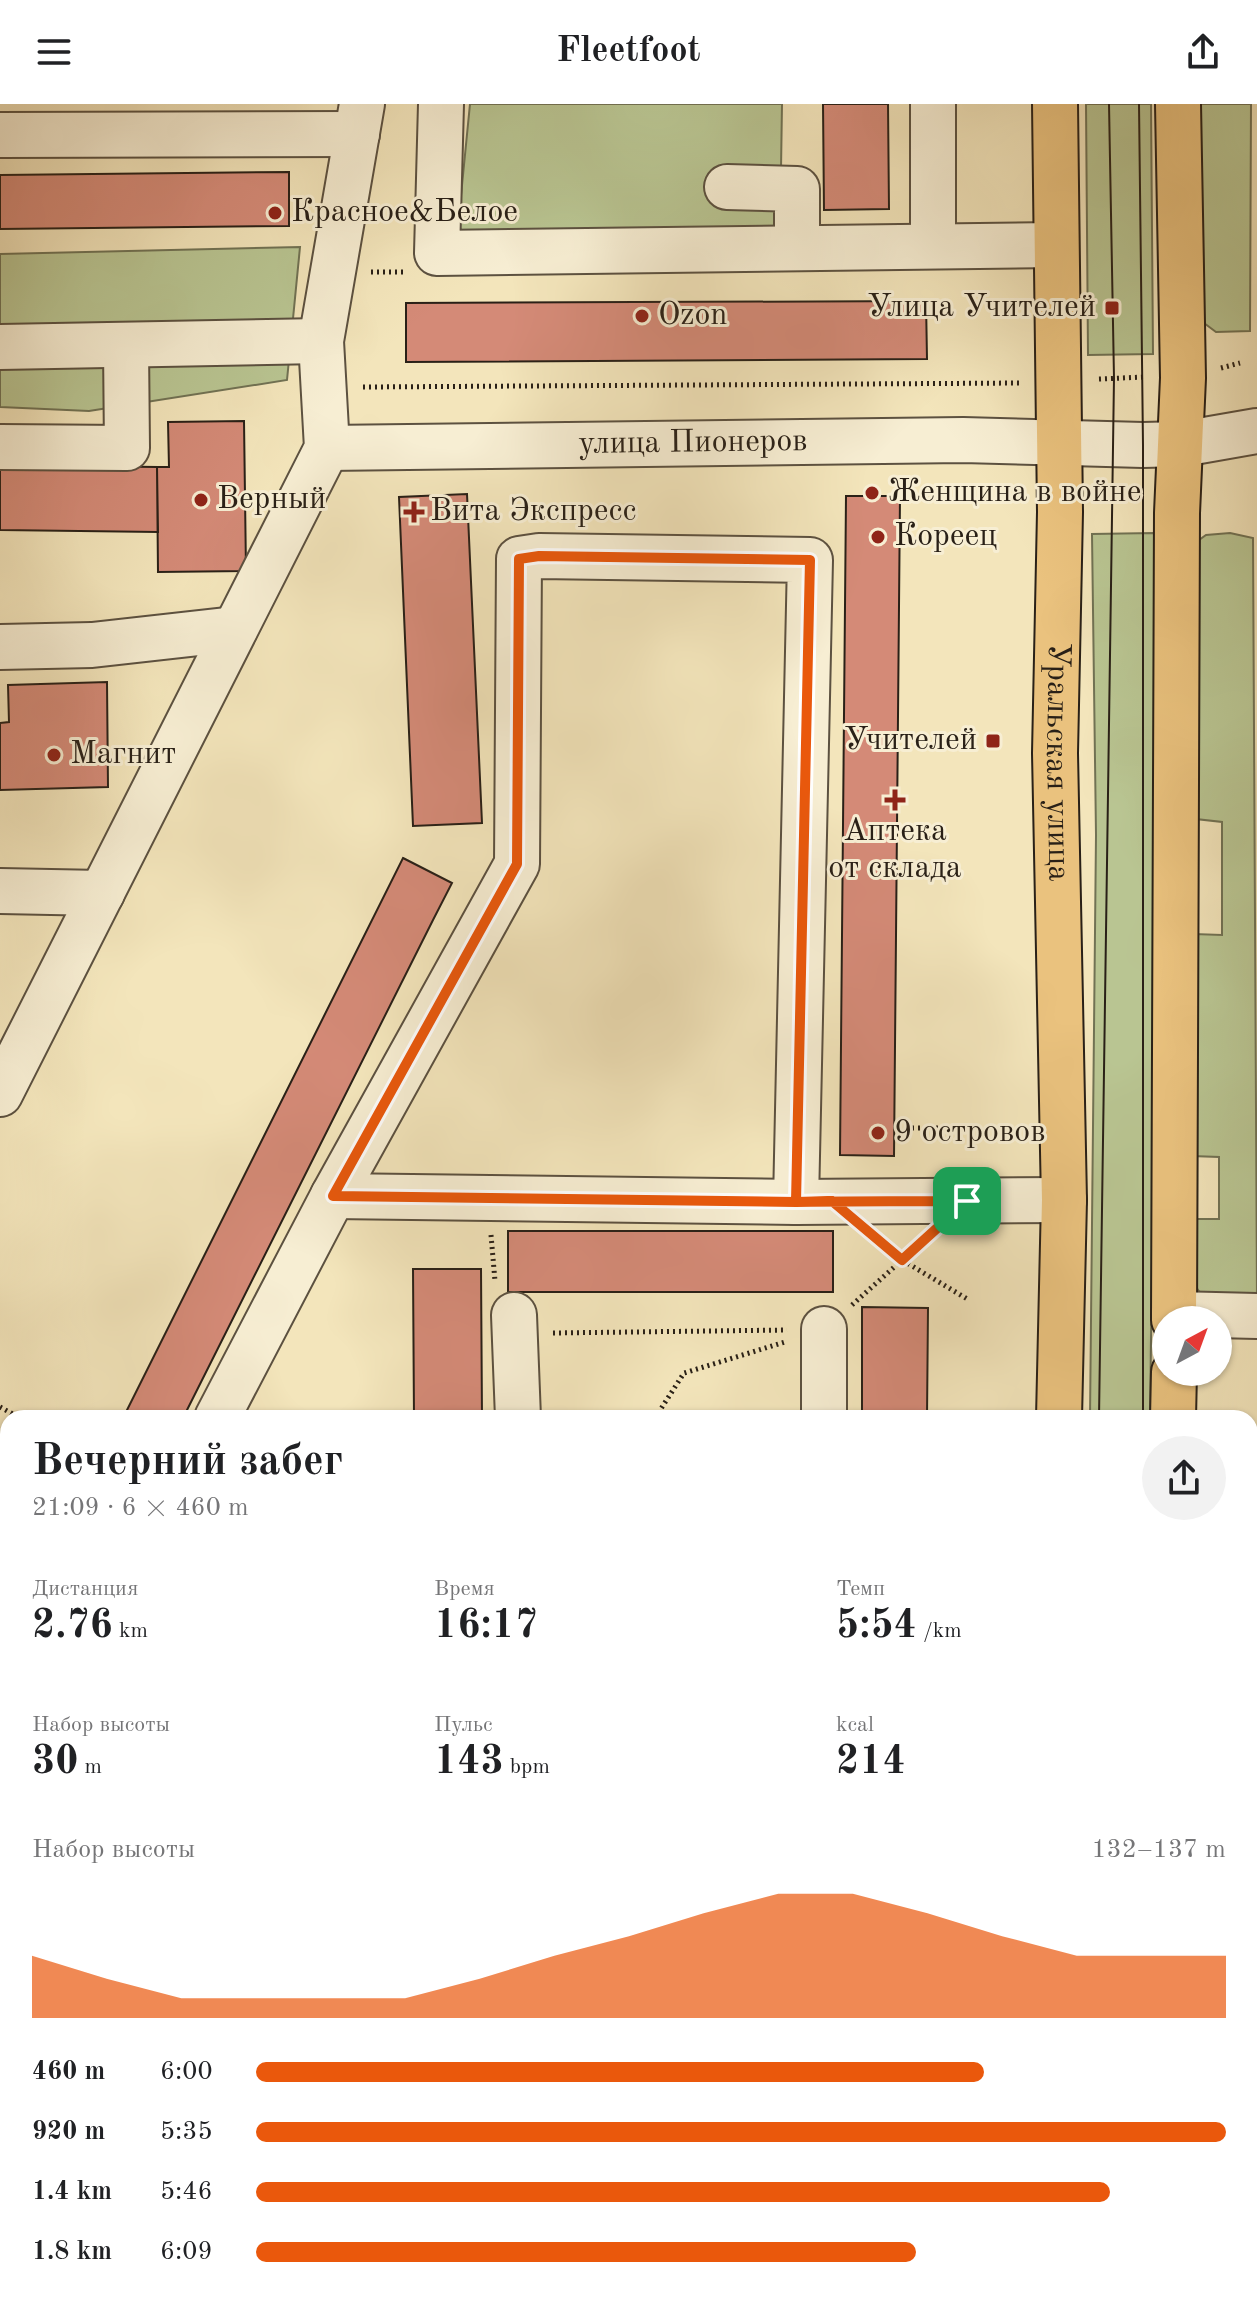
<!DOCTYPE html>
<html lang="ru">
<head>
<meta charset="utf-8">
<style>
	body { margin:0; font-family:"Old Standard TT",serif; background:#f2f2f2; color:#202124; height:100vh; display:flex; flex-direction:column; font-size:30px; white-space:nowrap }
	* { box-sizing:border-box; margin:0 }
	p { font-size:26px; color:#757577 }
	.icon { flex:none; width:44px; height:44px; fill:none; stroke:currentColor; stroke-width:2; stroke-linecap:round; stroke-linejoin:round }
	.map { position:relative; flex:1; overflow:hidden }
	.drawer { position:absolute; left:0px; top:1306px; width:1258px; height:888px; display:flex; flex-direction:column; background:#fff; border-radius:24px 24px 0 0; box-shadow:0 2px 6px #0004 }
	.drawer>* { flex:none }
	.needle { width:52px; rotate:41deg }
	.fabs { position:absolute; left:1152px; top:1202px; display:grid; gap:16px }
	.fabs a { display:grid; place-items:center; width:80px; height:80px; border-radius:50%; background:#fff; box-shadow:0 2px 6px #0004; font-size:40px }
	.pin { position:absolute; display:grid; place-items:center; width:68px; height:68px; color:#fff; margin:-34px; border-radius:16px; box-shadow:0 4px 12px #0006 }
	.round { display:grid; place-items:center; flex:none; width:84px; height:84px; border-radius:42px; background:#f2f2f2 }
	.head { display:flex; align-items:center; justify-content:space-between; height:136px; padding:0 32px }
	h1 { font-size:44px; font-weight:700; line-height:60px }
	.stats { display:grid; grid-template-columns:repeat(3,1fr); gap:12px; height:136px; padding:8px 32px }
	.stats div { display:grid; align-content:center }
	.stats b { font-size:40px; font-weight:700 }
	.stats small { font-size:22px; font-weight:400 }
	.stats p { font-size:22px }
	.chart { height:224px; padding:16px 32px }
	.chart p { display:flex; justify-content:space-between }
	.chart svg { width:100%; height:144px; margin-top:8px; fill:#ea580c; opacity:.7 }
	ul { padding:0 32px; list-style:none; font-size:26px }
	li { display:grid; grid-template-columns:128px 96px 1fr; align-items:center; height:60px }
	li i { height:20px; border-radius:10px; background:#ea580c }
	header { display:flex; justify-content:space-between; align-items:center; height:104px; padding:0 32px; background:#fff; font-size:36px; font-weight:700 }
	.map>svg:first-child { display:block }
</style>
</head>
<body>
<header><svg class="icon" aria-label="menu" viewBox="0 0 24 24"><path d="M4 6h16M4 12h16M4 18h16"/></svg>Fleetfoot<svg class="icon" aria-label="share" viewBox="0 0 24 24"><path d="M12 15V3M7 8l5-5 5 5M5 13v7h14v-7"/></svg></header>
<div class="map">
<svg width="1257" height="2194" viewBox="0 0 1257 2194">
	<rect width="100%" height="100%" fill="#f3e5bb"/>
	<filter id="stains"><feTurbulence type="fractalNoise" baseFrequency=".0025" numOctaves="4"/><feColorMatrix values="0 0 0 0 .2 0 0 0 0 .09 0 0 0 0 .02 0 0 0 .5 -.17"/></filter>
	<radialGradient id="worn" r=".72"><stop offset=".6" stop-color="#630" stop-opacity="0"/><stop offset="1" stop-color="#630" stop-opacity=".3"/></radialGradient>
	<path fill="#b9c592" stroke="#717254" stroke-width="2" d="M470,0H782L780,130L457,132Z
		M1086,0H1151L1153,250L1088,251Z
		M1184,0H1251L1250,227L1216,228L1200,216Z
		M300,143L287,276L89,307L0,303V150Z
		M1154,429L1159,619L1150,1314H1090L1096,731L1092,430Z
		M1230,429L1253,434L1257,1197C1244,1197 1224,1200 1212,1196C1181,1185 1190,1140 1190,1115H1219V1053L1192,1052L1194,830L1222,831V718L1196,715L1188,444L1206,431Z
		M1075,2186H1142V2194H1075Z"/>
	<path fill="#d48a77" stroke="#292017" stroke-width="2" d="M823,0H888L889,105L824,106Z
		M289,68V122L0,125V71Z
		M926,197L927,255L406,258V199Z
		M244,317L246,467L158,468L157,363H169L168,318Z
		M0,361L157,363L158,428L0,426Z
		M467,390L482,719L413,722L399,393Z
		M846,392H900L894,1052L840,1051Z
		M107,578L108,683L0,686V619L9,618L8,581Z
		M403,754L452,779L433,816L183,1314H123Z
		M508,1127H833V1188H508Z
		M413,1165H481L482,1314H414Z
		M862,1203L928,1204L927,1314H862Z
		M0,1655L8,1659V1752L0,1747Z
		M435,2186H491V2194H435Z
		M851,2186H917L918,2194H851Z"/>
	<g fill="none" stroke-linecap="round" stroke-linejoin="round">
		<g stroke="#5c5140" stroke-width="48">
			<g id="minor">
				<path d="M441,0L437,149L1056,141"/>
				<path d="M933,0V141"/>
				<path d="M0,31L357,30"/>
				<path d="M727,83L797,85V144"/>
				<path d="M0,243L321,237"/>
				<path d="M0,343L127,344L126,243"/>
				<path id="s1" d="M327,344L963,336L1143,341L1182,340L1257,327"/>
				<path d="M0,543L92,541L235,525"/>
				<path d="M0,787L102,789"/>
				<path d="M0,990L327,344L321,237L362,0"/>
				<path d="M333,1092L796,1098L1064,1096"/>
				<path d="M1174,1210L1257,1212"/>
				<path d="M514,1211L518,1314"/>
				<path d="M217,1314L333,1092L517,760L519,455L539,452L810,456L796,1098"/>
				<path d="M824,1314V1225"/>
				<path d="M1250,1635H1257"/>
				<path d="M1250,1913H1257"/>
				<path d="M537,2186V2194"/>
				<path d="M805,2186V2194"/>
			</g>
		</g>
		<g stroke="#292017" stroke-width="48">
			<g id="major">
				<path id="s2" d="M1055,0L1060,408L1055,649L1064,1096L1059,1314"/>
				<path d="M1174,1216L1177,409L1183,274L1178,0"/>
				<path d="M1173,1314L1174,1268"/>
				<path d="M1050,2186V2194"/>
				<path d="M1175,2186V2194"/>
			</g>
		</g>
		<path stroke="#292017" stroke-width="5" stroke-dasharray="2 4" stroke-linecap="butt" d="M371,168H405
			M1221,264L1240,259
			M1099,275L1145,273
			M363,283L1021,279
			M894,1024H968
			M491,1131L495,1177
			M880,1137L902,1156L969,1196
			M852,1201L922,1138
			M553,1229L787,1226
			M0,1303L20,1314
			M655,1314L684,1269L785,1238
			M1250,2029H1257
			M0,2152L8,2137
			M618,2194L633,2186"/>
		<use href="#minor" stroke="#f7eed3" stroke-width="44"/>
		<use href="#major" stroke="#eac27e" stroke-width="44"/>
		<path stroke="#292017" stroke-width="2" d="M1139,0L1143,341V1314
			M1099,1314L1114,274L1109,0
			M1093,2186V2194
			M1130,2194V2186"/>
	</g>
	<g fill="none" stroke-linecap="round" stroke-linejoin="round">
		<g stroke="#fff" stroke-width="16">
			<path id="route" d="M967,1097C910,1097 853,1097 796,1098L333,1092L517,760L519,455L539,452L810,456L796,1098L832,1097L902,1156L967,1097"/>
		</g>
		<use href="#route" stroke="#ea580c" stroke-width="10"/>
	</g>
	<g fill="#8f2418" stroke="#f7eed3" stroke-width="3">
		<circle cx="275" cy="109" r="8"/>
		<rect x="1104" y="196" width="16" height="16" rx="4"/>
		<circle cx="642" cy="212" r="8"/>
		<circle cx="872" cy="389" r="8"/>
		<circle cx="201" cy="396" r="8"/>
		<path d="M410 396h8v8h8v8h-8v8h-8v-8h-8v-8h8z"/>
		<circle cx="878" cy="433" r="8"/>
		<rect x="985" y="629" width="16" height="16" rx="4"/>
		<circle cx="54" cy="651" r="8"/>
		<path d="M891 684h8v8h8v8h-8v8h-8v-8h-8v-8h8z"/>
		<circle cx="878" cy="1029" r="8"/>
	</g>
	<g text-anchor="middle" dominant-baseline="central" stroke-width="6" stroke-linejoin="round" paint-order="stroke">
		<g font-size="32" fill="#292017" stroke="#f7eed3" text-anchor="start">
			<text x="291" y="109">Красное&amp;Белое</text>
			<text x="1096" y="204" text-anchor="end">Улица Учителей</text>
			<text x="658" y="212">Ozon</text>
			<text x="888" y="389">Женщина в войне</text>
			<text x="217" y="396">Верный</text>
			<text x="430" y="408">Вита Экспресс</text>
			<text x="894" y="433">Кореец</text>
			<text x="977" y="637" text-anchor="end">Учителей</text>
			<text x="70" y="651">Магнит</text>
			<text x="895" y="728" text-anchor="middle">Аптека<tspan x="895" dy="37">от склада</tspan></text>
			<text x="894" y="1029">9 островов</text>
		</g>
		<g font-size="32" fill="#292017" stroke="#f7eed3">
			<text stroke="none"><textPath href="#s1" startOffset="366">улица Пионеров</textPath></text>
			<text stroke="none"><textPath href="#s2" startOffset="658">Уральская улица</textPath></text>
		</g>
	</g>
	<rect width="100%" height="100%" filter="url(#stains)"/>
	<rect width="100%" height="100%" fill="url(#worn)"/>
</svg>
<div class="fabs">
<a><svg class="needle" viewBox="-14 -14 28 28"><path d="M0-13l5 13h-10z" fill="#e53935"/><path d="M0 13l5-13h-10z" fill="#757577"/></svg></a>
</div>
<div class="pin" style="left:967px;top:1097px;background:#1e9e55"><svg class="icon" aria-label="arrive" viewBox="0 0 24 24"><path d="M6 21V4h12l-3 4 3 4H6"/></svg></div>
<section class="drawer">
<div class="head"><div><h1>Вечерний забег</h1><p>21:09 · 6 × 460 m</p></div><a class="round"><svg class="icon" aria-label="share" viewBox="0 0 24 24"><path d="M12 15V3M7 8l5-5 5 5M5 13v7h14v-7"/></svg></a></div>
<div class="stats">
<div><p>Дистанция</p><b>2.76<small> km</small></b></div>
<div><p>Время</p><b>16:17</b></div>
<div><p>Темп</p><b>5:54<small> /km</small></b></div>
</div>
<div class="stats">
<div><p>Набор высоты</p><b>30<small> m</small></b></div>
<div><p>Пульс</p><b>143<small> bpm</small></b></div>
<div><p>kcal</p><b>214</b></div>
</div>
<div class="chart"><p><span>Набор высоты</span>132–137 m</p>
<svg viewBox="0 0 160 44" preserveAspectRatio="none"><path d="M0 44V25L10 32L20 38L30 38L40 38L50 38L60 32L70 25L80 19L90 12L100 6L110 6L120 12L130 19L140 25L150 25L160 25V44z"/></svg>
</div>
<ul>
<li><b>460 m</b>6:00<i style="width:75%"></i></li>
<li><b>920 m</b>5:35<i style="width:100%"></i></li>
<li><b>1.4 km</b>5:46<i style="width:88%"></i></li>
<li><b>1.8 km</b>6:09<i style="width:68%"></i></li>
</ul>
</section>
</div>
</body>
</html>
